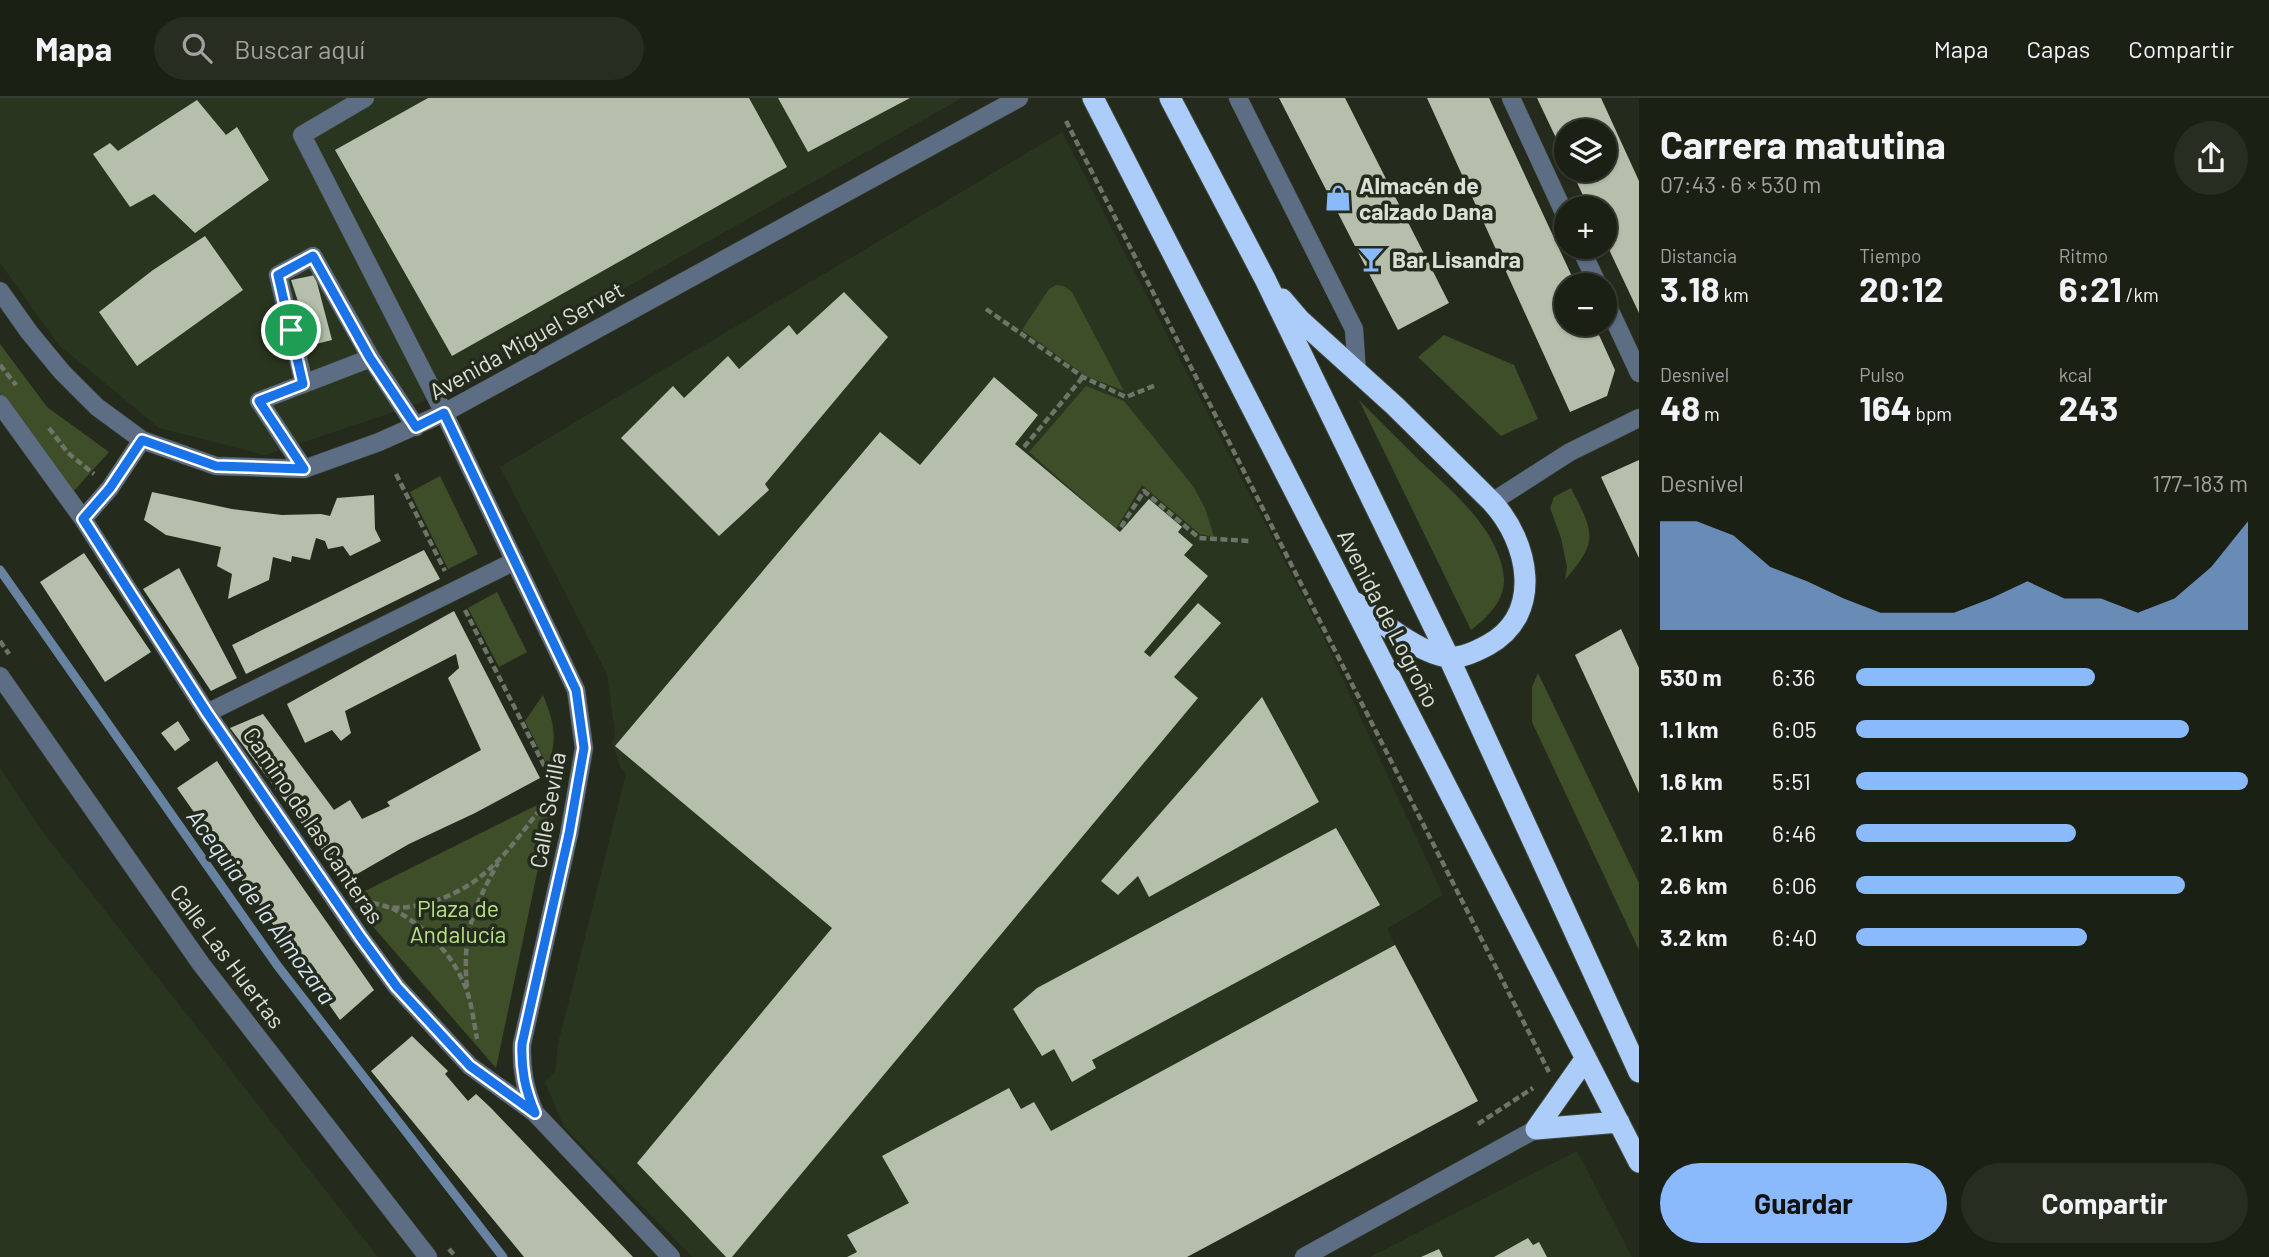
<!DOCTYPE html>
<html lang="es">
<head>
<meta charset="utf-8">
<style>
	body { margin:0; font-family:Barlow,sans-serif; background:#282d22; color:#f1f3f6; height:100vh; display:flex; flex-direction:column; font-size:26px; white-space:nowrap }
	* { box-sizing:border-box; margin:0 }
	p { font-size:23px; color:#a0a3a0 }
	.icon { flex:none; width:38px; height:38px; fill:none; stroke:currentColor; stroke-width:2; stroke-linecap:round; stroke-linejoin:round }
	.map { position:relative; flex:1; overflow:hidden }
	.details { display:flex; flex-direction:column; background:#1b2015; width:630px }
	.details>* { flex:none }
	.tools { position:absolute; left:1554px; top:21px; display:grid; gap:14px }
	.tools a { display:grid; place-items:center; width:63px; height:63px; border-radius:50%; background:#1b2015; box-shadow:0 2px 5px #0004,0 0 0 2px #393e34; font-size:35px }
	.pin { position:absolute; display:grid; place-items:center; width:60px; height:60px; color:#fff; margin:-30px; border:4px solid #fff; border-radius:50%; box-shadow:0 2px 7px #0007 }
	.round { display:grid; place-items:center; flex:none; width:74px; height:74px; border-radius:37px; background:#282d22 }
	.summary { display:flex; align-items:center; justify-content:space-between; height:119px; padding:0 21px }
	h1 { font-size:38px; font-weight:700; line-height:52px }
	.stats { display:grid; grid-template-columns:repeat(3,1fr); gap:10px; height:119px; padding:7px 21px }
	.stats div { display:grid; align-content:center }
	.stats b { font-size:35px; font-weight:700 }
	.stats small { font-size:19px; font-weight:400 }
	.stats p { font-size:19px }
	.chart { height:196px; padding:14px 21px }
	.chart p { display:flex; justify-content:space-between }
	.chart svg { width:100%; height:126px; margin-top:7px; fill:#8abafc; opacity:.7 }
	.primary-button { display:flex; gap:14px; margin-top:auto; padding:14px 21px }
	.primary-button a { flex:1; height:80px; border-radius:42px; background:#8abafc; color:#111; font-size:28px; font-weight:700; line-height:80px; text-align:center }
	.primary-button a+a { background:#282d22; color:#f1f3f6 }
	ul { padding:0 21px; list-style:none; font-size:23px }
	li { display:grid; grid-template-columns:112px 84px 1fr; align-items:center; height:52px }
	li i { height:18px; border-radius:9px; background:#8abafc }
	header { display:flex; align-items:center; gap:42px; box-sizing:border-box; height:98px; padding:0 35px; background:#1b2015; border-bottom:2px solid #393e34 }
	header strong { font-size:33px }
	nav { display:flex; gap:38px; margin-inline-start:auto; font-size:24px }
	.search { width:490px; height:63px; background:#282d22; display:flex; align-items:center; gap:18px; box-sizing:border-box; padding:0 24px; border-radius:38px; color:#a0a3a0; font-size:26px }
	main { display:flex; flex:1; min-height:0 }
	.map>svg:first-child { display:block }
</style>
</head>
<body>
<header>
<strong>Mapa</strong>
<div class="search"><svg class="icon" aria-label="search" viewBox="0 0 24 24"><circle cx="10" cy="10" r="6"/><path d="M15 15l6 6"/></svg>Buscar aquí</div>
<nav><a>Mapa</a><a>Capas</a><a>Compartir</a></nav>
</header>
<main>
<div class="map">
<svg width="1639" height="1159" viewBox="0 0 1639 1159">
	<rect width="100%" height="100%" fill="#242b1c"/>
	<path fill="#2a351f" d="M0,0H962L423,304L265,357L159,330L59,247L0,165Z
		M1062,34L1320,532L1443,797L1387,831L1478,1003L1187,1159H693L564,1029L545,984L555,974L558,946L626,676L620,669L612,644L615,636L607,576L500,369Z
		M0,670L43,734L378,1159H0Z
		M1577,1053L1632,1159H1370Z"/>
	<path fill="#3d4e28" d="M1056,187L1064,188L1072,194L1124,293L1086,278L1022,232L1049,191Z
		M1444,237L1514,267L1538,321L1501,338L1418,259Z
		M0,246L47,309L109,354L72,395L57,377L0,295Z
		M1086,288L1124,303L1193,388L1205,410L1214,439L1200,436L1142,387L1116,431L1029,354Z
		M1359,302C1379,322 1400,343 1420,363C1452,393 1500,433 1504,480C1505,503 1487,520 1471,532Z
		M440,378L478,456L448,471L410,394Z
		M1571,390C1593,434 1600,442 1565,482L1567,469L1561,440L1550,410L1554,399Z
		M497,494L527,554L499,569L468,510Z
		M1538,575L1639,785V852L1532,624V589Z
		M543,597C554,625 558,638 548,669L525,623Z
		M553,699L496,970L349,801Z"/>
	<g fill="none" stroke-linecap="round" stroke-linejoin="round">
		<path stroke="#6882a2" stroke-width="9" d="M0,472L277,867L503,1159"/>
	</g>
	<path fill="#b5bfab" d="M428,0H749L787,69L452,258L335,52Z
		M778,0H910L808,54Z
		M1279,0H1345L1449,205L1398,232Z
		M1427,0H1489L1576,187H1566V226H1594L1615,272L1607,298L1570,314Z
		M1537,0H1601L1639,83V215L1605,143V110H1589L1571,72H1605V33H1566V61Z
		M197,2L226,37L237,29L269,82L195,135L154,96L130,109L93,56L110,45L118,53Z
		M205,138L243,192L137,268L99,214L153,172Z
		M315,177L332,242L312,247L291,182Z
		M844,194L888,239L765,386L769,392L719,438L621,340L673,288L684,300L728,258L739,271L789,227L797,237Z
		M994,279L1038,317L1015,346L1120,434L1149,401L1182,429L1178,434L1193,447L1184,457L1208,478L1144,554L1150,559L1198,505L1221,525L1174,579L1198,600L732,1159H726L637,1065L832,830L615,648L880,334L920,367Z
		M1639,362V460L1601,379Z
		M152,394L232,411L282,417L321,416L330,418L337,400L374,397L375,431L381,443L350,458L343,448L328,451L325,443L316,440L310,462L292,458L291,464L273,459L269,482L228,501L232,476L217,468L221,449L166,437L144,422Z
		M424,452L440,481L246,576L232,547Z
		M84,455L151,554L105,584L40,484Z
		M179,470L237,580L211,593L143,491Z
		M454,513L540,680L475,715L409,746L345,783L230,630L263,616L334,712L350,702L362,721L390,708L387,704L481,652L448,580L459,570L456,556L345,613L351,635L341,643L332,632L305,645L287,606Z
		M1621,531L1639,570V695L1575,557Z
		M1262,599L1319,704L1149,799L1138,778L1118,797L1101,783Z
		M178,623L190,642L175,653L161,635Z
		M217,663L257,724L374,892L340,922L177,690Z
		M1336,730L1380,807L1092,962L1096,970L1072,984L1054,951L1042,958L1013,911L1037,890Z
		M1395,847L1478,1003L1187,1159H847L857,1154L847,1137L909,1105L882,1058L1009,990L1021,1011L1034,1004L1051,1033Z
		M412,938L448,973L445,976L468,1003L476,996L491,1010L633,1159H524L371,973Z
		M1528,1140L1533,1147L1539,1144L1547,1159H1494Z
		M1439,1151L1443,1159H1421Z"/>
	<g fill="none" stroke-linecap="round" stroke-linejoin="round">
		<g stroke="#41483a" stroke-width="19">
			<path id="minor" d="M365,0L302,37L444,315L576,592L584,650L569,736L522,946C521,972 525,991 535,1015
				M1238,0L1354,231L1357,275
				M1511,0L1566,119
				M1580,149L1598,187
				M0,193L29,234L62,274L97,309L142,342L216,368L304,371L379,344L444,315L1019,0
				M1605,202L1639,275
				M304,286L278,177L313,158L371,260
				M0,306L83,421L207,615L361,840L397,889L470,968L535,1015L671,1159
				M304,371L259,303L371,260L416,329
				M1492,404L1570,354L1639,320
				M83,421L110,390L142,342
				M0,578L201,866L428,1159
				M207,615L515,463
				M1304,1159L1536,1031"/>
		</g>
		<g stroke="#41483a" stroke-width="23">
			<path id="highway" d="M1093,0L1639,1064
				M1170,0L1265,181L1449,560L1639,974
				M1282,201L1300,222L1395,308L1492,404C1529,444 1544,516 1488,547C1477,553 1461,561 1448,559C1419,555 1379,523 1356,505
				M1536,1031L1586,960
				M1536,1031L1619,1024"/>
		</g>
		<path stroke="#6e7467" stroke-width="4.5" stroke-dasharray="7 3.5" stroke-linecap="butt" d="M1066,23L1549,974
			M986,211L1083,279L1126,299L1156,287
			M0,267L16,287
			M49,330L68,355L94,376
			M1024,349L1083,279
			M396,376L445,473
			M1121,429L1144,393L1199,440L1250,443
			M465,512L553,685
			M0,543L9,556
			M362,802C371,804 380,807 388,809C402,811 417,808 431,804C490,787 515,742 552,696
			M392,810C426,830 453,855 467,893C472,908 474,925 477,941
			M467,889C462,837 473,810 498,765
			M1478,1026L1533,990
			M449,1151L456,1159"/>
		<use href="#minor" stroke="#5d6d84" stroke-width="18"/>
		<use href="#highway" stroke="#accdfa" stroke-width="21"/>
	</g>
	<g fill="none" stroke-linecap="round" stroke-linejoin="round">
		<g stroke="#fff" stroke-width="14">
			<path id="route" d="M313,158L370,260L416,329L444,315L576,592L584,650L569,736L522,946C521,972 525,991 535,1015L470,968L397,889L361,840L207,615L83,421L110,390L142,342L216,368L304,371L259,303L303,286L278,177Z"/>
		</g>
		<use href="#route" stroke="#1a73e8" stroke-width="9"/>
	</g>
	<defs>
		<g id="shop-bare" transform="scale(2.1)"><path d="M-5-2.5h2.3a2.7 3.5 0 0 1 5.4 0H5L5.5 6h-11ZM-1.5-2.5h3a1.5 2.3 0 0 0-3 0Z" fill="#8abafc" stroke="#242b1c" stroke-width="2.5" paint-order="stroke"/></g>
		<g id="bar-bare" transform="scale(2.1)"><path d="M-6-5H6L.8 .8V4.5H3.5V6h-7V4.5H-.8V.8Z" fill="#8abafc" stroke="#242b1c" stroke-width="2.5" paint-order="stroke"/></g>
	</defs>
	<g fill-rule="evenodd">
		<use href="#shop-bare" x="1338" y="100"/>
		<use href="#bar-bare" x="1371" y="161"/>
	</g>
	<g text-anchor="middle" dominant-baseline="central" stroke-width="7" stroke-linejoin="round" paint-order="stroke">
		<g font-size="23" font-weight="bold" fill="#dbe0d6" stroke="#242b1c" text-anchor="start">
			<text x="1359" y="87">Almacén de<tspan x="1359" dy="26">calzado Dana</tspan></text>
			<text x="1392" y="161">Bar Lisandra</text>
		</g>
		<g font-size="23" fill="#dbe0d6" stroke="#242b1c">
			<text transform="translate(526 242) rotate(-29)">Avenida Miguel Servet</text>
			<text transform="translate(1389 520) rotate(63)">Avenida de Logroño</text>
			<text transform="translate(547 712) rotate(-80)">Calle Sevilla</text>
			<text transform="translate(314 727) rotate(56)">Camino de las Canteras</text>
			<text transform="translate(228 858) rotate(53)">Calle Las Huertas</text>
		</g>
		<g font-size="23" fill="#b8e089" stroke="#242b1c">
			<text x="458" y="810">Plaza de<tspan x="458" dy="26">Andalucía</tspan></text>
		</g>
		<g font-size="24" font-style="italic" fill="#d9e4f4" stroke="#242b1c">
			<text transform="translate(262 808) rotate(54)">Acequia de la Almozara</text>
		</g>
	</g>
</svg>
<div class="tools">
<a><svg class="icon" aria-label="layers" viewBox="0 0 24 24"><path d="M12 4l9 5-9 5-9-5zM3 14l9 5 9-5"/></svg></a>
<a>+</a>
<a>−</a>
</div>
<div class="pin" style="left:291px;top:232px;background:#1e9e55"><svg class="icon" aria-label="arrive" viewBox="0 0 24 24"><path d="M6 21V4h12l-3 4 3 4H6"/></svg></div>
</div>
<section class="details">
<div class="summary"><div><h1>Carrera matutina</h1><p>07:43 · 6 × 530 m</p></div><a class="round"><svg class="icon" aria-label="share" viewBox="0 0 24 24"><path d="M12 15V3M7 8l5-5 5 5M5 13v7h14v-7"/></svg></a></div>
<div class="stats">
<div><p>Distancia</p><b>3.18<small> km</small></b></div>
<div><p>Tiempo</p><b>20:12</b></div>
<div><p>Ritmo</p><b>6:21<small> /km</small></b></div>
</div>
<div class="stats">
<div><p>Desnivel</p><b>48<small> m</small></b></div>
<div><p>Pulso</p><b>164<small> bpm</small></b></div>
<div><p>kcal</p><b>243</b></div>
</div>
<div class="chart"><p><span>Desnivel</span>177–183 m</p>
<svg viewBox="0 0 160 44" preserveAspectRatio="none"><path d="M0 44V6L10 6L20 11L30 22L40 27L50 33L60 38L70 38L80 38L90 33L100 27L110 33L120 33L130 38L140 33L150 22L160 6V44z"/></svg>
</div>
<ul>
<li><b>530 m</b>6:36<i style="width:61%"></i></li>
<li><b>1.1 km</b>6:05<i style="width:85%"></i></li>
<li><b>1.6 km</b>5:51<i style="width:100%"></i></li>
<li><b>2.1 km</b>6:46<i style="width:56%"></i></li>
<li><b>2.6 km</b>6:06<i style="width:84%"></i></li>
<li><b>3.2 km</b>6:40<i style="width:59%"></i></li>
</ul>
<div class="primary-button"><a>Guardar</a><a>Compartir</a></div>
</section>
</main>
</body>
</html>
